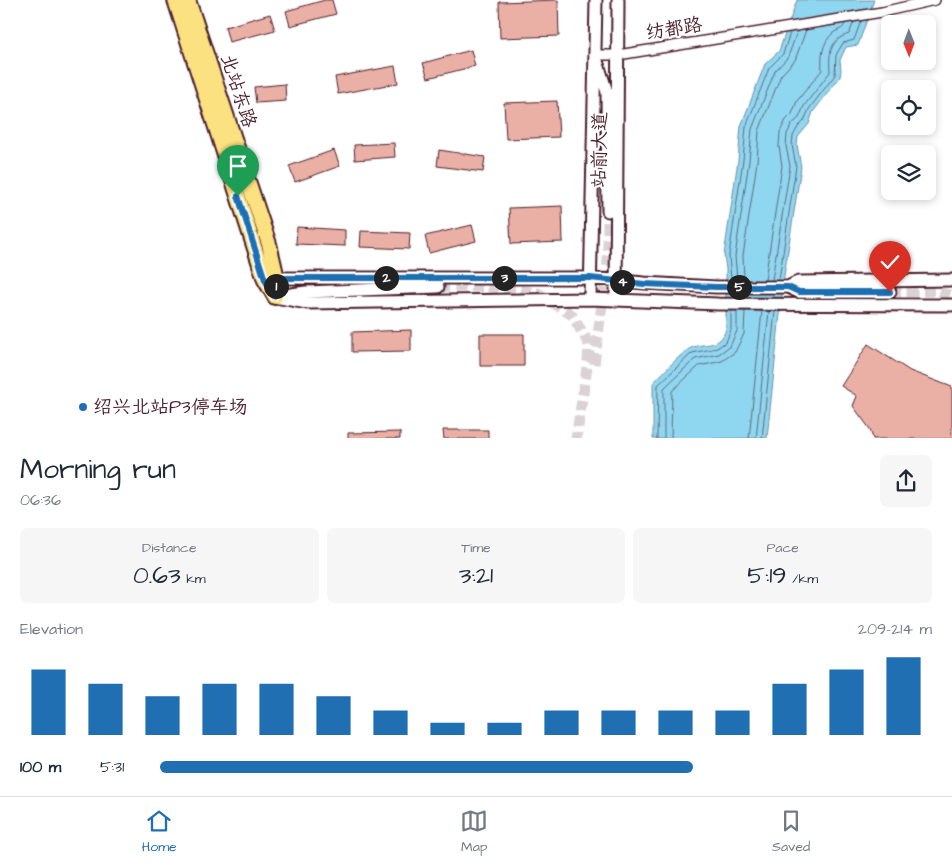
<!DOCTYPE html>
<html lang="en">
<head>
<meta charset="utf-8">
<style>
	body { margin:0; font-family:"Architects Daughter","LXGW WenKai TC",sans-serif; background:#f6f6f7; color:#1f2937; height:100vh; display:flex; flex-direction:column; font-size:19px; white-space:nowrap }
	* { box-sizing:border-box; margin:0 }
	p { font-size:16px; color:#747a83 }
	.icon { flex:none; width:28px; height:28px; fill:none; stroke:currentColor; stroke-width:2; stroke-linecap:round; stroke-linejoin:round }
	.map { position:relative; height:438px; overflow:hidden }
	.details { display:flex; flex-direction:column; background:#fff; flex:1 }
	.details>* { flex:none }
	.needle { width:32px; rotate:179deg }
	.tools { position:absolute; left:881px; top:15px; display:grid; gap:10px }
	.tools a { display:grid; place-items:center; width:55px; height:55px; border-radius:8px; background:#fff; box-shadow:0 2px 8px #0003; font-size:25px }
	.pin { position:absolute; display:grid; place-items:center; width:42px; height:42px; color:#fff; margin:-51px -21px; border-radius:50% 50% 50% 0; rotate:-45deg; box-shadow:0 0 5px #0007 }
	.pin .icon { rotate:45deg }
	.km { position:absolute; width:25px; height:25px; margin:-12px; border-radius:50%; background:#222; color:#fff; font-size:14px; line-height:25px; text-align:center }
	.round { display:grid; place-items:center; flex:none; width:52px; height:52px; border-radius:8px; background:#f6f6f7 }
	.overview { display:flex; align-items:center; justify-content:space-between; height:85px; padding:0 20px }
	h1 { font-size:28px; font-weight:600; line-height:38px }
	.figures { display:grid; grid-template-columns:repeat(3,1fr); gap:8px; height:85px; padding:5px 20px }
	.figures div { display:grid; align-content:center; border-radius:8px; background:#f6f6f7; text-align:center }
	.figures b { font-size:25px; font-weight:600 }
	.figures small { font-size:14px; font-weight:400 }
	.figures p { font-size:14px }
	.chart { height:140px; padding:10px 20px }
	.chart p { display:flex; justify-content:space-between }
	.chart svg { width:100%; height:90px; margin-top:5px; stroke:#1f6fb2; stroke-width:6 }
	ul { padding:0 20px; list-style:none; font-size:16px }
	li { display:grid; grid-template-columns:80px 60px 1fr; align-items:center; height:38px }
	li i { height:12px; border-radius:6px; background:#1f6fb2 }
	.tab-bar { display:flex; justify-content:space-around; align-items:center; height:70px; border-top:1px solid #e0e1e3; background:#fff; font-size:14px; color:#747a83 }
	.tab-bar a { display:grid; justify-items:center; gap:2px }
	.tab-bar .on { color:#1f6fb2 }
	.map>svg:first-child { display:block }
</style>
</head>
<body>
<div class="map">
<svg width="952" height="439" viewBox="0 0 952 439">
	<rect width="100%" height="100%" fill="#fff"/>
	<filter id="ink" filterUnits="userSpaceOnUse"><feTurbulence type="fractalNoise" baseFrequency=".02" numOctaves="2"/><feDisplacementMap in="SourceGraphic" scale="10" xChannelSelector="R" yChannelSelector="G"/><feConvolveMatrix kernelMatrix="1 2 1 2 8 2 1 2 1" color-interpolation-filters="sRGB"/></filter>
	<g filter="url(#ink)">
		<path fill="#8fd6f0" stroke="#738da1" d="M797,0H874L858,45L846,47L840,60L841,70L840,77L813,112L809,124L798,137L797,145L801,167L784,276L767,438L653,439V383C660,376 683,351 691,348C706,341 719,350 726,329V269L724,255L738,160L741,126L765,64L779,51Z"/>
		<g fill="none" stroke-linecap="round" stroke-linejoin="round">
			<path stroke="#66687a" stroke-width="1" d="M731,280L729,255L743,160L746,127L769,68L783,54L790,33
				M737,280L735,256L749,161L752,129L775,71L788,57L797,32
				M744,280L743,256L757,162L759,131L781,75L795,60L806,30
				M765,280L782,166L779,146L780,132L786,120L792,114L797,101L822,70C821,56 822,43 833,33C838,29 843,30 845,24
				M772,280L790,166L786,146L787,134L792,124L799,118L804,106L830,72C829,54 829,40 849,34L854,22
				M779,280L796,166L792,145L793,136L798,127L804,121L809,109L835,75L836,55L843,43L854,40L861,21
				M657,439L658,385L692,353L717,348L726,342L731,330V311
				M664,439V388L695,359L719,354L730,346L737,331V311
				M671,439L672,391L699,366L722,361L735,352L744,334L745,311
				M749,439L762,311
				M756,439L769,311
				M762,439L775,311"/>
		</g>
		<path fill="#eab0a6" stroke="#4a1f2b" d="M325,0H332L336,14L290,26L286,11Z
			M558,0L559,36L500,38L499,2Z
			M270,14L275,30L229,42L225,27Z
			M471,50L475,66L428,78L423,63Z
			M395,66L398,83L338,94L335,77Z
			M285,84L286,101L256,103L254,87Z
			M557,101L559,137L506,139L504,103Z
			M394,143L395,157L355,160L354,145Z
			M334,150L340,166L295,182L289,166Z
			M439,150L485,157L483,172L437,166Z
			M562,206L563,242L511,244L509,208Z
			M472,225L476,241L429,253L425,236Z
			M297,227L345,230V246L296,244Z
			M361,231L410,233L409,249L360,247Z
			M411,330V351L352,352V332Z
			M480,334H524V366H480Z
			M868,344L910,371L952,387V439H873L870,429L853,406L857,396L841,386Z
			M443,430H488V439H444Z
			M400,432V439H348V433Z"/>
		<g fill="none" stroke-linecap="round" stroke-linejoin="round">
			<path stroke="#dbd2d5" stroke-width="11" stroke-dasharray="11 5.5" stroke-linecap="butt" d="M438,287H490L538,293L572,315L589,344L588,361L576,439
				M890,292L934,291L952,296
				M594,364L608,261V211"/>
			<g stroke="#4a1f2b" stroke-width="12">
				<path id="street" d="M594,55H618L882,12L935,0"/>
			</g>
			<g stroke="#4a1f2b" stroke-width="15">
				<path id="secondary" d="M597,61L607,92L608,211
					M277,278H590L644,283L716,287H788L798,282L952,280
					M788,287L799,292H890
					M284,295L306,292L438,287
					M275,297L307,303L590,299L718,304L952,305
					M590,299L596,0
					M616,301L618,0"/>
			</g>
			<g stroke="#4a1f2b" stroke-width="18">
				<path id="primary" d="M175,0L265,280L275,297
					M188,0L269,244L277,278L275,297"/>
			</g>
			<use href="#street" stroke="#fff" stroke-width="9"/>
			<use href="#secondary" stroke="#fff" stroke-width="11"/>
			<use href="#primary" stroke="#fbe180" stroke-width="14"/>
		</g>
	</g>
	<g fill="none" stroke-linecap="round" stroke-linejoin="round" filter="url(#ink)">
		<g stroke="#fff" stroke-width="10">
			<path id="route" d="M238,196L265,280L274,296L277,278H590L644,284L716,287H788L799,292H890"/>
		</g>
		<use href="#route" stroke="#1f6fb2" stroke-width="6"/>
	</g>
	<circle fill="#1f6fb2" stroke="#fff" stroke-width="2" cx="83" cy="407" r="5"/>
	<g text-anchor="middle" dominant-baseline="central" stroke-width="4.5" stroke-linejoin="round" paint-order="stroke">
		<g font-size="19" fill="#4a1f2b" stroke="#fff">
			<text transform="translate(674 29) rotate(-9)">纺都路</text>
			<text transform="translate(238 91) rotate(72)">北站东路</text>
			<text transform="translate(600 150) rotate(-89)">站前大道</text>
		</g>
		<g font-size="19" fill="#4a1f2b" stroke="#fff" text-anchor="start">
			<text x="93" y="407">绍兴北站P3停车场</text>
		</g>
	</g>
</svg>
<div class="tools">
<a><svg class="needle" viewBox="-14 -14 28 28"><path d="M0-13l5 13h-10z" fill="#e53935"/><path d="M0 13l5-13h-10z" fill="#747a83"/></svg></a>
<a><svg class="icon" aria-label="locate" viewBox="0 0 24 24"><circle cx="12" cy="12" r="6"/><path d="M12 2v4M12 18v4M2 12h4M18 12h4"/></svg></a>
<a><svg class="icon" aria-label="layers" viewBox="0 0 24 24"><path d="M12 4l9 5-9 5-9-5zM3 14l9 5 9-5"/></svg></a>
</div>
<div class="pin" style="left:238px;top:196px;background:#1e9e55"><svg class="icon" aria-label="arrive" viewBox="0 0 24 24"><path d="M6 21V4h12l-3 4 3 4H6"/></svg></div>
<div class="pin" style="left:890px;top:292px;background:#d93025"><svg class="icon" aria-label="check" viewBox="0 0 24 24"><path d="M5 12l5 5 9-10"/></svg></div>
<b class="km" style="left:276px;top:286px">1</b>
<b class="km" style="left:386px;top:278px">2</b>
<b class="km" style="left:504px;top:278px">3</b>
<b class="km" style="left:622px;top:282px">4</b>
<b class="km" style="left:739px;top:287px">5</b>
</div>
<section class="details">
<div class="overview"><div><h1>Morning run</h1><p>06:36</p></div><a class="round"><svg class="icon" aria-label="share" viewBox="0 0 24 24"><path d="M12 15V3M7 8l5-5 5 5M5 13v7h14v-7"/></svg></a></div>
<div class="figures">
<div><p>Distance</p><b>0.63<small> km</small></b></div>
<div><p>Time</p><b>3:21</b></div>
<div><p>Pace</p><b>5:19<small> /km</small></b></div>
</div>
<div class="chart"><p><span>Elevation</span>209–214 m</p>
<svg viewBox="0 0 160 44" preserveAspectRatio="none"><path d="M5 44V12M15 44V19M25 44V25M35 44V19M45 44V19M55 44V25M65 44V32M75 44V38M85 44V38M95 44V32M105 44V32M115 44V32M125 44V32M135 44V19M145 44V12M155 44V6"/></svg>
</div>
<ul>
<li><b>100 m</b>5:31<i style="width:69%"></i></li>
</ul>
</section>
<nav class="tab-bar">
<a class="on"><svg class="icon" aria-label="home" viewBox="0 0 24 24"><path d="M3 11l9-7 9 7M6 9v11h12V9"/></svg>Home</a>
<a><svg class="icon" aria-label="map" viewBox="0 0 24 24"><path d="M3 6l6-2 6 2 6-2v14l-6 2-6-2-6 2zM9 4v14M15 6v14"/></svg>Map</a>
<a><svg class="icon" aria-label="saved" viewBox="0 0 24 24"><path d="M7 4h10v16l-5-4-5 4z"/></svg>Saved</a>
</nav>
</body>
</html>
